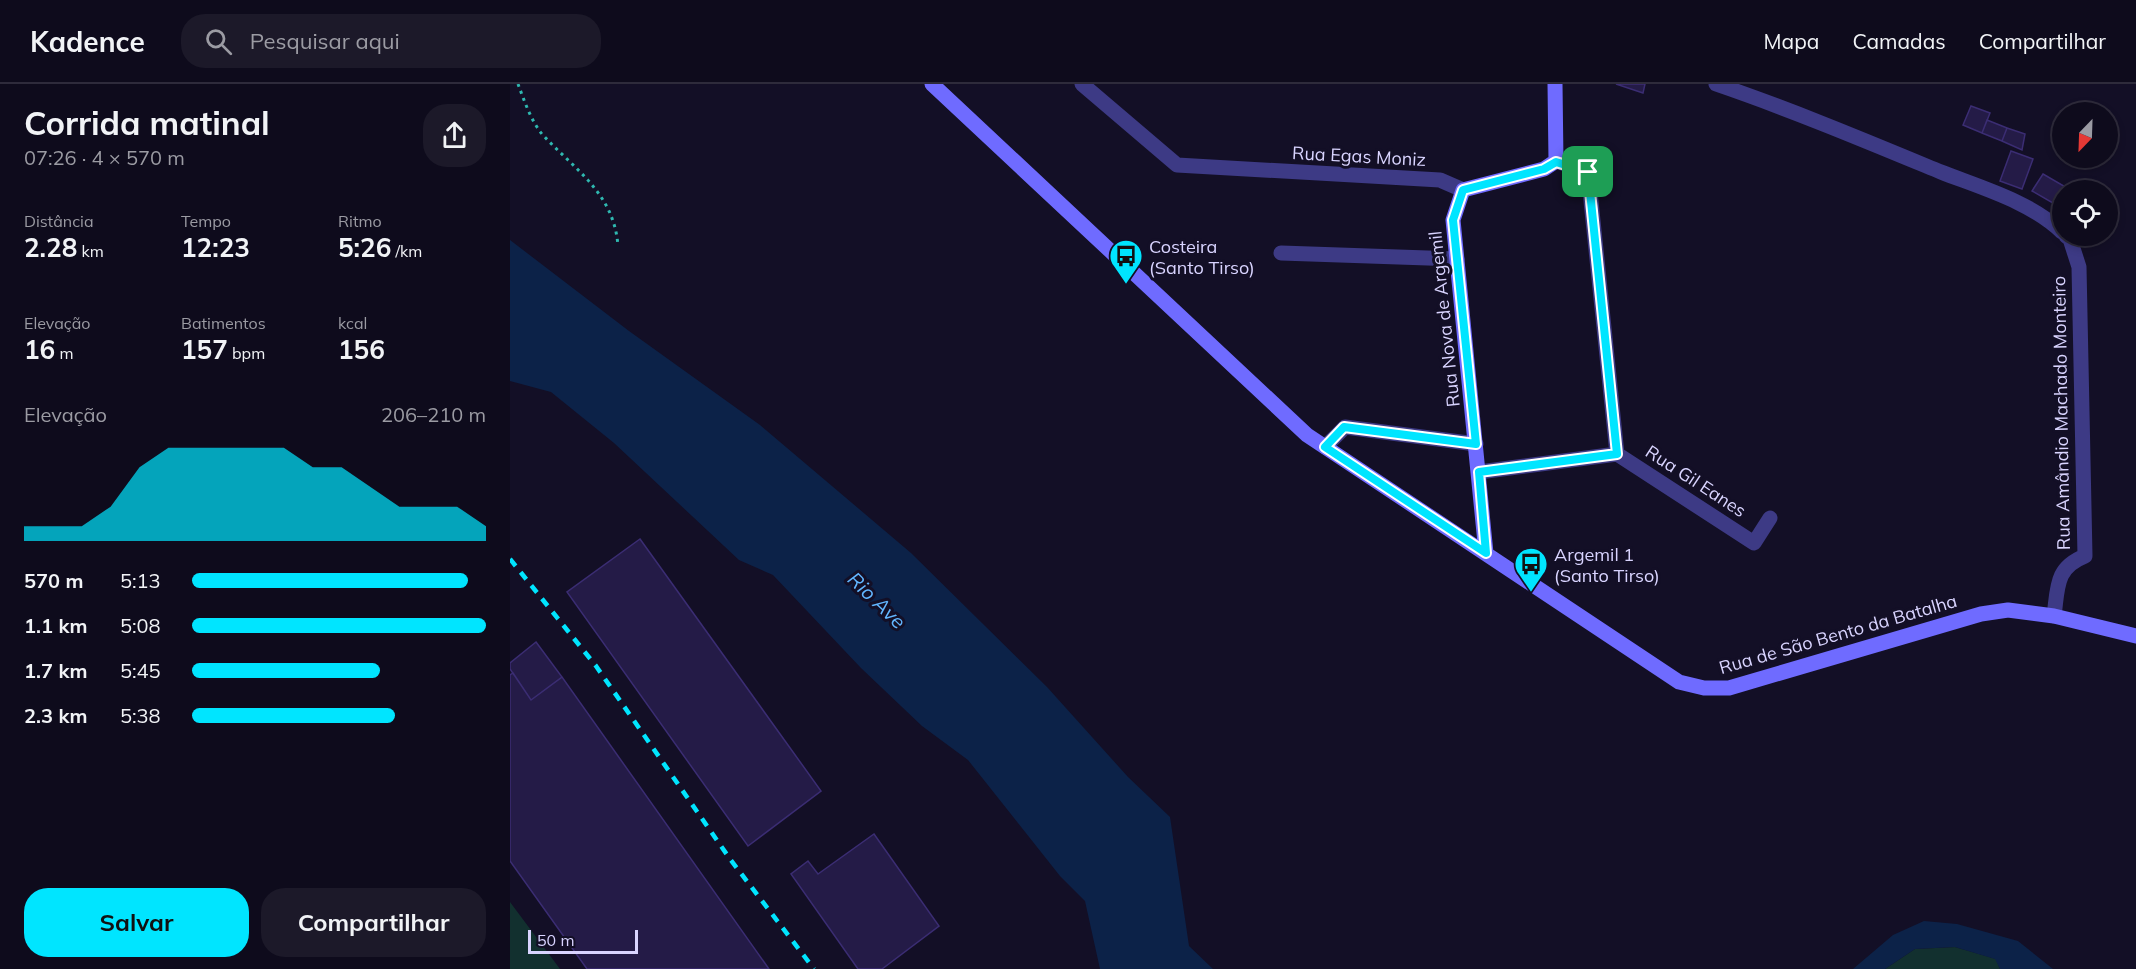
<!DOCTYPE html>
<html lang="pt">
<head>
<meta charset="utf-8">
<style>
	body { margin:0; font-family:Mulish,sans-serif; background:#1c1929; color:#f1f3f6; height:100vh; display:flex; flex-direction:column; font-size:22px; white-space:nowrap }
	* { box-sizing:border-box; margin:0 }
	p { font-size:20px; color:#9b9ba3 }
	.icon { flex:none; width:33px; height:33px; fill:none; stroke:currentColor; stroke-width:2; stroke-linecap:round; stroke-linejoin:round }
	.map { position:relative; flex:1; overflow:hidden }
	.panel { display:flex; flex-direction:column; background:#0e0b1c; width:510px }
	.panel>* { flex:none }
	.needle { width:39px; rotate:203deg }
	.controls { position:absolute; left:1542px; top:18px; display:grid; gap:12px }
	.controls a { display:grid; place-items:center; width:66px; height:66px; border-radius:50%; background:#0e0b1c; box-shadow:0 3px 9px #0003,0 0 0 2px #2e2b3b; font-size:30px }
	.scale { position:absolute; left:18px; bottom:15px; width:110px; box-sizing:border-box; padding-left:6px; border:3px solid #d9d4ff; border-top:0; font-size:16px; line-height:21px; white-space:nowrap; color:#d9d4ff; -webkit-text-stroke:4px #130f26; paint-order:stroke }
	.pin { position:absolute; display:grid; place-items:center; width:51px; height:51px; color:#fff; margin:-26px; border-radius:12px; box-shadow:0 3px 9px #0006 }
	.round { display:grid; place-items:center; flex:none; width:63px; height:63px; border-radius:24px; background:#1c1929 }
	.head { display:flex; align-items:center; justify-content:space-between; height:102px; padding:0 24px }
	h1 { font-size:33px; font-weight:700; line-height:45px }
	.figures { display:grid; grid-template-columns:repeat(3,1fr); gap:9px; height:102px; padding:6px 24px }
	.figures div { display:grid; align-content:center }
	.figures b { font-size:26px; font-weight:700 }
	.figures small { font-size:16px; font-weight:400 }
	.figures p { font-size:16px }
	.chart { height:168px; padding:12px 24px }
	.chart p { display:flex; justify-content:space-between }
	.chart svg { width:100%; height:108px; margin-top:6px; fill:#00e5ff; opacity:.7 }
	.action { display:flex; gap:12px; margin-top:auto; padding:12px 24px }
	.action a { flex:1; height:69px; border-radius:24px; background:#00e5ff; color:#111; font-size:24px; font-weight:700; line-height:69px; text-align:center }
	.action a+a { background:#1c1929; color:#f1f3f6 }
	ul { padding:0 24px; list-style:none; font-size:20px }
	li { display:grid; grid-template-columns:96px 72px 1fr; align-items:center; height:45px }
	li i { height:15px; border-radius:8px; background:#00e5ff }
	header { display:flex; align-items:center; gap:36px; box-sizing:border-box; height:84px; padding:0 30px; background:#0e0b1c; border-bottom:2px solid #2e2b3b }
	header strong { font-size:28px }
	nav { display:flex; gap:33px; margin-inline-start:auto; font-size:21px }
	.search { width:420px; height:54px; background:#1c1929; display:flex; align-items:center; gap:15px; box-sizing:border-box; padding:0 21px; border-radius:24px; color:#9b9ba3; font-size:22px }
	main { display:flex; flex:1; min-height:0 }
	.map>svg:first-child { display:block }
</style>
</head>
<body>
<header>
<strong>Kadence</strong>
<div class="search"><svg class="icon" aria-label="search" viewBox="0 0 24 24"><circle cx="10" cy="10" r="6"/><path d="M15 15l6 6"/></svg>Pesquisar aqui</div>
<nav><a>Mapa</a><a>Camadas</a><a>Compartilhar</a></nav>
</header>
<main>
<section class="panel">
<div class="head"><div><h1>Corrida matinal</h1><p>07:26 · 4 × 570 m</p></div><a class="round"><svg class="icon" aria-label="share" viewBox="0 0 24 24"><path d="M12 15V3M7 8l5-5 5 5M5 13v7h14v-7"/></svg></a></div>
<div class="figures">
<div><p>Distância</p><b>2.28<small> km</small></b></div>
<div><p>Tempo</p><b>12:23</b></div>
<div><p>Ritmo</p><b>5:26<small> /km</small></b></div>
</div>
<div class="figures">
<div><p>Elevação</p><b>16<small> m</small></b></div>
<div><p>Batimentos</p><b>157<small> bpm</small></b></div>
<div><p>kcal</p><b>156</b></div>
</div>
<div class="chart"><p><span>Elevação</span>206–210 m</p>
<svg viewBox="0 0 160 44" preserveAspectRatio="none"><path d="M0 44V38L10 38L20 38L30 30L40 14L50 6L60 6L70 6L80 6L90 6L100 14L110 14L120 22L130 30L140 30L150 30L160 38V44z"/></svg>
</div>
<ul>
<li><b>570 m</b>5:13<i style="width:94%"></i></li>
<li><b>1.1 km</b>5:08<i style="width:100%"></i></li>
<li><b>1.7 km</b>5:45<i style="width:64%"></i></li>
<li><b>2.3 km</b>5:38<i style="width:69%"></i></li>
</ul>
<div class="action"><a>Salvar</a><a>Compartilhar</a></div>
</section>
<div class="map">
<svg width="1626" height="885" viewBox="0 0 1626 885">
	<rect width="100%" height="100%" fill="#130f26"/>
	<path fill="#12302f" d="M0,818L50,885H0Z
		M1445,863L1486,875L1490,885H1375L1405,865Z"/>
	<path fill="#0c2248" d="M0,156L119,247L250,341L401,469L537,603L618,693L660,733L679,862L703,885H590L575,817L550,792L458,676L412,642L351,584L263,491L229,476L104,359L41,308L0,297Z
		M1414,837L1447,840L1508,857L1543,885H1490L1485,875L1445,863L1405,865L1375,885H1343L1383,851Z"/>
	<path fill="#241b47" stroke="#3b2d73" stroke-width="1.5" d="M1106,0H1135L1133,9Z
		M1461,22L1480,29L1472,49L1453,41Z
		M1477,36L1497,44L1492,57L1472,49Z
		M1497,44L1515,50L1512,66L1492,57Z
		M1501,67L1523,75L1512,105L1490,97Z
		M1533,90L1559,105L1552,106V116L1548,122L1522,107Z
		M130,455L311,707L238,762L57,508Z
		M26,558L52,593L21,616L0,585V579Z
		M3,589L21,616L52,593L259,885H77L0,777V591Z
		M364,750L429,842L372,885H348L281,790L298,777L308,790Z"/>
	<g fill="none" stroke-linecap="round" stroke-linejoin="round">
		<path stroke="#2fb8b0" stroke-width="3" stroke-dasharray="3 4.5" stroke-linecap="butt" d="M8,0C14,16 21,37 32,50C65,86 104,109 108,162"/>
		<path stroke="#3d3a85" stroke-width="15" d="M572,0L667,81L930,96L953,106
			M1206,0C1282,26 1356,57 1431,88C1472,104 1521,118 1552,148
			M1046,77L1078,88L1107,370
			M771,169L947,175
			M815,363L835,343L966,360
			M969,388L1107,370L1244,459L1260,434
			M1544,532C1548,503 1545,484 1575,472L1569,183L1560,155L1556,152"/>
		<path stroke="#6f6bff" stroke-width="15" d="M422,0L797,351L1169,598L1194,604H1219L1471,530L1498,526L1544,532L1626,552
			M976,469L943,136L953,106L1034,85L1046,77L1045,0"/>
		<path stroke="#00e5ff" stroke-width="4.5" stroke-dasharray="9 8" stroke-linecap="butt" d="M0,475L86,582L220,775L304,885"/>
	</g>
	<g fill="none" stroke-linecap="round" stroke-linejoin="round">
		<g stroke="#fff" stroke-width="12">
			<path id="route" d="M1046,78L1078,88L1107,370L969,388L976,469L815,363L834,343L966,360L943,136L953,106L1034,85Z"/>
		</g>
		<use href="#route" stroke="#00e5ff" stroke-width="8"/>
	</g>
	<defs>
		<g id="bus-pin" transform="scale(1.725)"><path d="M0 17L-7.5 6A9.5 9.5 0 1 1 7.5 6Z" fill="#00e5ff" stroke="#130f26"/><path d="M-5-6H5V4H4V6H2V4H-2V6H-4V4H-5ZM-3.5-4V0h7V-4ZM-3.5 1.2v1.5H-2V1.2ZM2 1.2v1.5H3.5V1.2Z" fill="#111"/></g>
	</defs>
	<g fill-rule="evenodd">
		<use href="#bus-pin" x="616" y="172"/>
		<use href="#bus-pin" x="1021" y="480"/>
	</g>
	<g text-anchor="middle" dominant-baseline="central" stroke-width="6" stroke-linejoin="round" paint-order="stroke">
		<g font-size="18" fill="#d9d4ff" stroke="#130f26">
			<text transform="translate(849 72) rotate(3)">Rua Egas Moniz</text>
			<text transform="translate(934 235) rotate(-96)">Rua Nova de Argemil</text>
			<text transform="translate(1551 329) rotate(-91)">Rua Amândio Machado Monteiro</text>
			<text transform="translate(1186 397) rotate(33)">Rua Gil Eanes</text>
			<text transform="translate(1328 550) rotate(-16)">Rua de São Bento da Batalha</text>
		</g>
		<g font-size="18" fill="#d9d4ff" stroke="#130f26" text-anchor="start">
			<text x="639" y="162">Costeira<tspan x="639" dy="21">(Santo Tirso)</tspan></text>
			<text x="1044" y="470">Argemil 1<tspan x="1044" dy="21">(Santo Tirso)</tspan></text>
		</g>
		<g font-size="20" font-style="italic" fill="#62b6ff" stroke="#130f26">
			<text transform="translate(367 516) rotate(44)">Rio Ave</text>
		</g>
	</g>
</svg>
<div class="controls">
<a><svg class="needle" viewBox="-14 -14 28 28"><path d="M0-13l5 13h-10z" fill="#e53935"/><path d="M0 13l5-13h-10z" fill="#9b9ba3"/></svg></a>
<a><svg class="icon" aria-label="locate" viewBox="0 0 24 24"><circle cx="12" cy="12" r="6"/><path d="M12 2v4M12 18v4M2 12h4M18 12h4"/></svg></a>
</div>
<div class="scale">50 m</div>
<div class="pin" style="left:1078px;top:88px;background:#1e9e55"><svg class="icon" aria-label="arrive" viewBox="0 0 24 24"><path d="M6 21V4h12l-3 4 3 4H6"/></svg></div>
</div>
</main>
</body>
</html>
